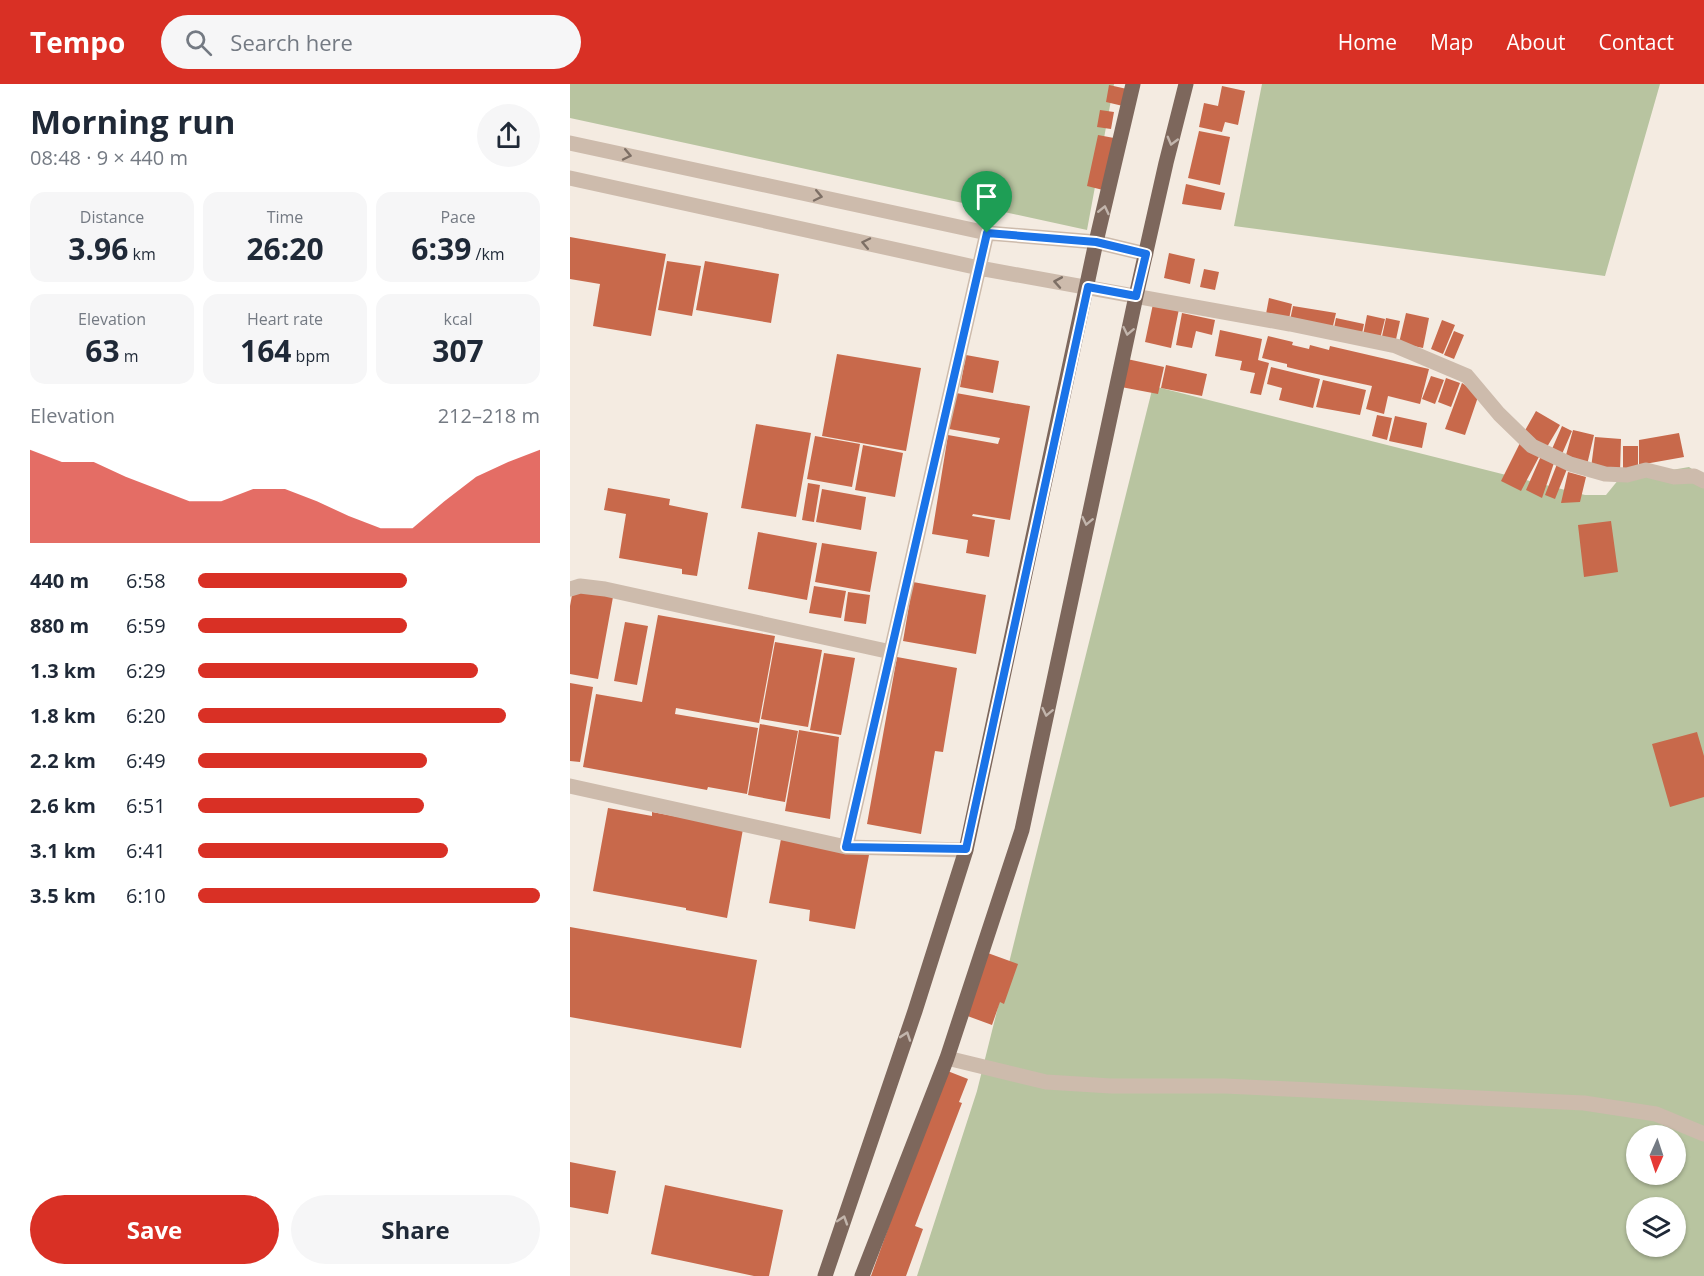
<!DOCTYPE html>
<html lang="en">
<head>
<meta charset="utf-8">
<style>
	body { margin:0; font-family:"Open Sans",sans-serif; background:#f6f6f7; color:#1f2937; height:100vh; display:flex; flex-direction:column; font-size:22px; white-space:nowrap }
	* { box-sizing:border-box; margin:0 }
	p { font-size:20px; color:#747a83 }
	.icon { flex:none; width:33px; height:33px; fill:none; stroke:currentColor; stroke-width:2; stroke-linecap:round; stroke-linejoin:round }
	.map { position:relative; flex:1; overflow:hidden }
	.sheet { display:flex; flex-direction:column; background:#fff; width:570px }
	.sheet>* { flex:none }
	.needle { width:39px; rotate:183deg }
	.buttons { position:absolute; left:1056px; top:1041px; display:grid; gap:12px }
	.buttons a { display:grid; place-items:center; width:60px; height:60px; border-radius:50%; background:#fff; box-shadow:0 2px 4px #0004; font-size:30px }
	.pin { position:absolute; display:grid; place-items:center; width:51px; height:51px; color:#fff; margin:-62px -26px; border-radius:50% 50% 50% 0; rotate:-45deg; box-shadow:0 0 6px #0007 }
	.pin .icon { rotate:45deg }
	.round { display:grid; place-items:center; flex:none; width:63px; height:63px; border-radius:32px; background:#f6f6f7 }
	.head { display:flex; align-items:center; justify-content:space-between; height:102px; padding:0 30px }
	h1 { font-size:33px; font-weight:700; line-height:45px }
	.figures { display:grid; grid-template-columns:repeat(3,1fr); gap:9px; height:102px; padding:6px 30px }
	.figures div { display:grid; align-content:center; border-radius:15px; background:#f6f6f7; text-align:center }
	.figures b { font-size:30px; font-weight:700 }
	.figures small { font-size:16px; font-weight:400 }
	.figures p { font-size:16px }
	.chart { height:168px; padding:12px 30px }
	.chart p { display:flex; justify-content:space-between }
	.chart svg { width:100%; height:108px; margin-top:6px; fill:#d93025; opacity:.7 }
	.primary-button { display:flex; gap:12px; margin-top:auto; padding:12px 30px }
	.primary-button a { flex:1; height:69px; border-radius:36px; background:#d93025; color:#fff; font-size:24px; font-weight:700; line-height:69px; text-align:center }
	.primary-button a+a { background:#f6f6f7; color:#1f2937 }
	ul { padding:0 30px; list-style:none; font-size:20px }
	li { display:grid; grid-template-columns:96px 72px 1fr; align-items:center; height:45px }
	li i { height:15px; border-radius:8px; background:#d93025 }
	header { display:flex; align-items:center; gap:36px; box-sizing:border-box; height:84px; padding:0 30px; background:#d93025; color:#fff }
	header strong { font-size:28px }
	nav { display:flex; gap:33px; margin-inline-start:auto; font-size:21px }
	.search { width:420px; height:54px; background:#f6f6f7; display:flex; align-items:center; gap:15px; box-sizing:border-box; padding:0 21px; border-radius:33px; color:#747a83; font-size:22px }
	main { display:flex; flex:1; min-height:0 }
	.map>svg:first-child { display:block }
</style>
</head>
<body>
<header>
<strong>Tempo</strong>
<div class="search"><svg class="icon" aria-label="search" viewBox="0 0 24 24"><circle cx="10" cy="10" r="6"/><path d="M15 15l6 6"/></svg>Search here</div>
<nav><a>Home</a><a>Map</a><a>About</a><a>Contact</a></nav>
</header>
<main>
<section class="sheet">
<div class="head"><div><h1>Morning run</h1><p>08:48 · 9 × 440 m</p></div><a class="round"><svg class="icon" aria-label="share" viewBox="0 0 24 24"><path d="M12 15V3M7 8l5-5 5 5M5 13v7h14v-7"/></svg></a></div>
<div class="figures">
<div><p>Distance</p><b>3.96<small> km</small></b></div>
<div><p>Time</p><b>26:20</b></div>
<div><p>Pace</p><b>6:39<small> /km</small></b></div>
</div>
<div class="figures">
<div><p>Elevation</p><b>63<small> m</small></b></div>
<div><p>Heart rate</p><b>164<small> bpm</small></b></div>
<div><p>kcal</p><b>307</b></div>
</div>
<div class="chart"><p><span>Elevation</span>212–218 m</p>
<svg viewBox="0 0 160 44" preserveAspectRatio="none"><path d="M0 44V6L10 11L20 11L30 17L40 22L50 27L60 27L70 22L80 22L90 27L100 33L110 38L120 38L130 27L140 17L150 11L160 6V44z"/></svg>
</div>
<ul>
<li><b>440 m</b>6:58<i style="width:61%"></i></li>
<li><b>880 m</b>6:59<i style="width:61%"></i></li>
<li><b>1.3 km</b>6:29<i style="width:82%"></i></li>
<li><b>1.8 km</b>6:20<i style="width:90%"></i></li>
<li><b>2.2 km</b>6:49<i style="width:67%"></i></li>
<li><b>2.6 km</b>6:51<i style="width:66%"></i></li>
<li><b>3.1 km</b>6:41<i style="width:73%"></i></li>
<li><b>3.5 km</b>6:10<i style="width:100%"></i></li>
</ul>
<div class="primary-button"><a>Save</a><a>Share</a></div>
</section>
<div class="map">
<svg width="1134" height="1192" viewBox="0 0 1134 1192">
	<rect width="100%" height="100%" fill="#f4ebe1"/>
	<path fill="#b8c4a0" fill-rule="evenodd" d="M0,0H544L517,146L0,34Z
		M692,0H1090L1035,192L664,142Z
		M583,302L1015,411H1036L1049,395L1119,383L1134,393V1192H347L407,1007ZM1066,1052H1106V1090H1066ZM1066,1124H1106V1162H1066Z"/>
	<path fill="#c8694b" d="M539,1L557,5L553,22L536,18Z
		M652,2L675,7L668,41L655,38L652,48L629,43L634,19L648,22Z
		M530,26L544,28L541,45L527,43Z
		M629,47L660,53L650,101L618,94Z
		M528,51L544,54L533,106L517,102Z
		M616,100L655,109L651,126L612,120Z
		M0,153L96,170L81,252L23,242L30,200L0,195Z
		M599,169L625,175L620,200L594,194Z
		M97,177L131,182L122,232L88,226Z
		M135,177L209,190L201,239L126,226Z
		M634,185L649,188L645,206L630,203Z
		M699,214L722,220L719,235L696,230Z
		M583,220L609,225L601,264L575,258Z
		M723,222L766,229L762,246L720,236Z
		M612,229L645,236L642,251L626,247L622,264L606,261Z
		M836,229L859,234L853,264L829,259Z
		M797,231L815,235L810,255L793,251Z
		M766,234L794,240L791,254L763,249Z
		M816,234L830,237L825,260L811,257Z
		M872,236L885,241L873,270L861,265Z
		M650,246L692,255L688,276L699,279L691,311L680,309L685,289L670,286L672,277L645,272Z
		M884,247L894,251L884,275L874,271Z
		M698,252L723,258L722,261L739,265L740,261L759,266L760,262L859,285L850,320L818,312L814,330L796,325L802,302L733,287L717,283V280L692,274Z
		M267,270L351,284L336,367L252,352Z
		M396,271L429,277L423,309L390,303Z
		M557,275L594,283L588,310L551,303Z
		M596,281L637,290L632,312L591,304Z
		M701,283L750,295L743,324L709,316L712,304L697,300Z
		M861,292L874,296L865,320L852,315Z
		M876,294L890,299L881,323L868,318Z
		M753,296L796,306L790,331L746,323Z
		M892,299L909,310L895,351L875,345Z
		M386,309L460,322L440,436L403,430L402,432L425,436L419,473L396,469L398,456L362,450L378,351L428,360L430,354L379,345Z
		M966,327L990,341L977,363L953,350Z
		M807,331L822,334L817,356L802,352Z
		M825,332L857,339L852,364L819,357Z
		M186,340L241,349L226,433L171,424Z
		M992,342L1002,347L992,370L982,365Z
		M1003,346L1024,351L1017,381L996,371Z
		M1109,349L1114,373L1069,381V356Z
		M245,352L290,360L282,403L237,395Z
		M1025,353L1051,355L1050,388L1021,384Z
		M950,359L971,369L951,407L931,397Z
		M293,361L333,369L325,413L285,406Z
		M1053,362H1068V385H1053Z
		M971,372L984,379L972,414L956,406Z
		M987,380L997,385L985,415L975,411Z
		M998,388L1016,393L1010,418L991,419Z
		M238,399L250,401L244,438L232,436Z
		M38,404L100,415L99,421L138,429L127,492L112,490V485L49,474L56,430L34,426Z
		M252,405L296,413L291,446L246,438Z
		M1041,437L1048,488L1014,493L1008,441Z
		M188,448L247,459L237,516L178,505Z
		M252,459L307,468L300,508L245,498Z
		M343,498L416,511L406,570L333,557Z
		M244,502L276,507L271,534L239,529Z
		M3,506L43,513L28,595L0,590V522Z
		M278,508L300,511L296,540L274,537Z
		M88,531L205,552L189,639L106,624L105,630L188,644L177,710L138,703L137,706L13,683L26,610L72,618Z
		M55,538L78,542L67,601L44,597Z
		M205,558L252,566L238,643L191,635Z
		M254,569L285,574L271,651L240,646Z
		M327,573L387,584L373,668L365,667L351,750L297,740Z
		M0,599L23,603L10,678L0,677Z
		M190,640L228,647L215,718L178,711Z
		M229,646L269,653L260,735L215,727Z
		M1127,648L1134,672V713L1100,723L1082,660Z
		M38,724L82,732V728L173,745L157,834L116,826V824L23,807Z
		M211,755L299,771L285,845L239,837L240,826L199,819Z
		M0,843L187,876L171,964L0,933Z
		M415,868L448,880L434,920L430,918L422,941L392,930Z
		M375,986L398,995L389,1018L392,1019L345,1142L353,1145L336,1192H301Z
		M0,1078L46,1087L38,1130L0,1123Z
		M95,1101L213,1126L199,1192H184L81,1170Z"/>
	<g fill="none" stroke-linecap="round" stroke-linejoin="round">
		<path stroke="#cdbbac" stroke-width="15" d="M0,59L417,149L526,158L576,170
			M0,94L409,184L720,240L826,262L897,292L929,330L962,362L1000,380L1035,390L1057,391L1076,386L1104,393L1124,392L1134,397
			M0,505L10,502L35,505L321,568
			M0,702L276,763L396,766
			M276,763L417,149
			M377,974L476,998L541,1002H655L1014,1019L1086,1030L1134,1050"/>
		<path stroke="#7d675c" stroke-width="15" d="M255,1192L345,927L396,766L526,158L563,0
			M292,1192L377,974L452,746L566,212L596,79L616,0"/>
	</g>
	<defs><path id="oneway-chevron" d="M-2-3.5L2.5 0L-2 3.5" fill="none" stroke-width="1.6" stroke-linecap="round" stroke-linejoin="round" transform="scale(1.5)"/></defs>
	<g stroke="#c2b5ac">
		<use href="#oneway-chevron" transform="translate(602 57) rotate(105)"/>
		<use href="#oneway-chevron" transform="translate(534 126) rotate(-77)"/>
		<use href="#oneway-chevron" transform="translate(558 247) rotate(102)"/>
		<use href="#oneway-chevron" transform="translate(517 437) rotate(102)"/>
		<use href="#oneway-chevron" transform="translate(477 628) rotate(102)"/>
		<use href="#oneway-chevron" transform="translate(336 952) rotate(-71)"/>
		<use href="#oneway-chevron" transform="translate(273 1136) rotate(-72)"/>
	</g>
	<g stroke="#7d6f65">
		<use href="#oneway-chevron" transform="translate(57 71) rotate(12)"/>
		<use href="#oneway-chevron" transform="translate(248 112) rotate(12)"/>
		<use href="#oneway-chevron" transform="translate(296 159) rotate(-168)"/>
		<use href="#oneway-chevron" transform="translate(488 198) rotate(-170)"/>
	</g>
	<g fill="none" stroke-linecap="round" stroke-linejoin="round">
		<g stroke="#fff" stroke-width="12">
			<path id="route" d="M417,149L526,158L576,170L566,212L518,203L396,765L276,763Z"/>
		</g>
		<use href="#route" stroke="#1a73e8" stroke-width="8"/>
	</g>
</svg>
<div class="buttons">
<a><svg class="needle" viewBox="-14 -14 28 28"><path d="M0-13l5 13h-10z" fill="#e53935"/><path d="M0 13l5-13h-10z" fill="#747a83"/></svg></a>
<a><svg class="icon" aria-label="layers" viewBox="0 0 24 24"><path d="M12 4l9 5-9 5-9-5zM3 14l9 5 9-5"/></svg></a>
</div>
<div class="pin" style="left:417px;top:149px;background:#1e9e55"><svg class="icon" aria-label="arrive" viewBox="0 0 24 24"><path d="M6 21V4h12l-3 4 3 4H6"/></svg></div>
</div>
</main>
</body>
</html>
